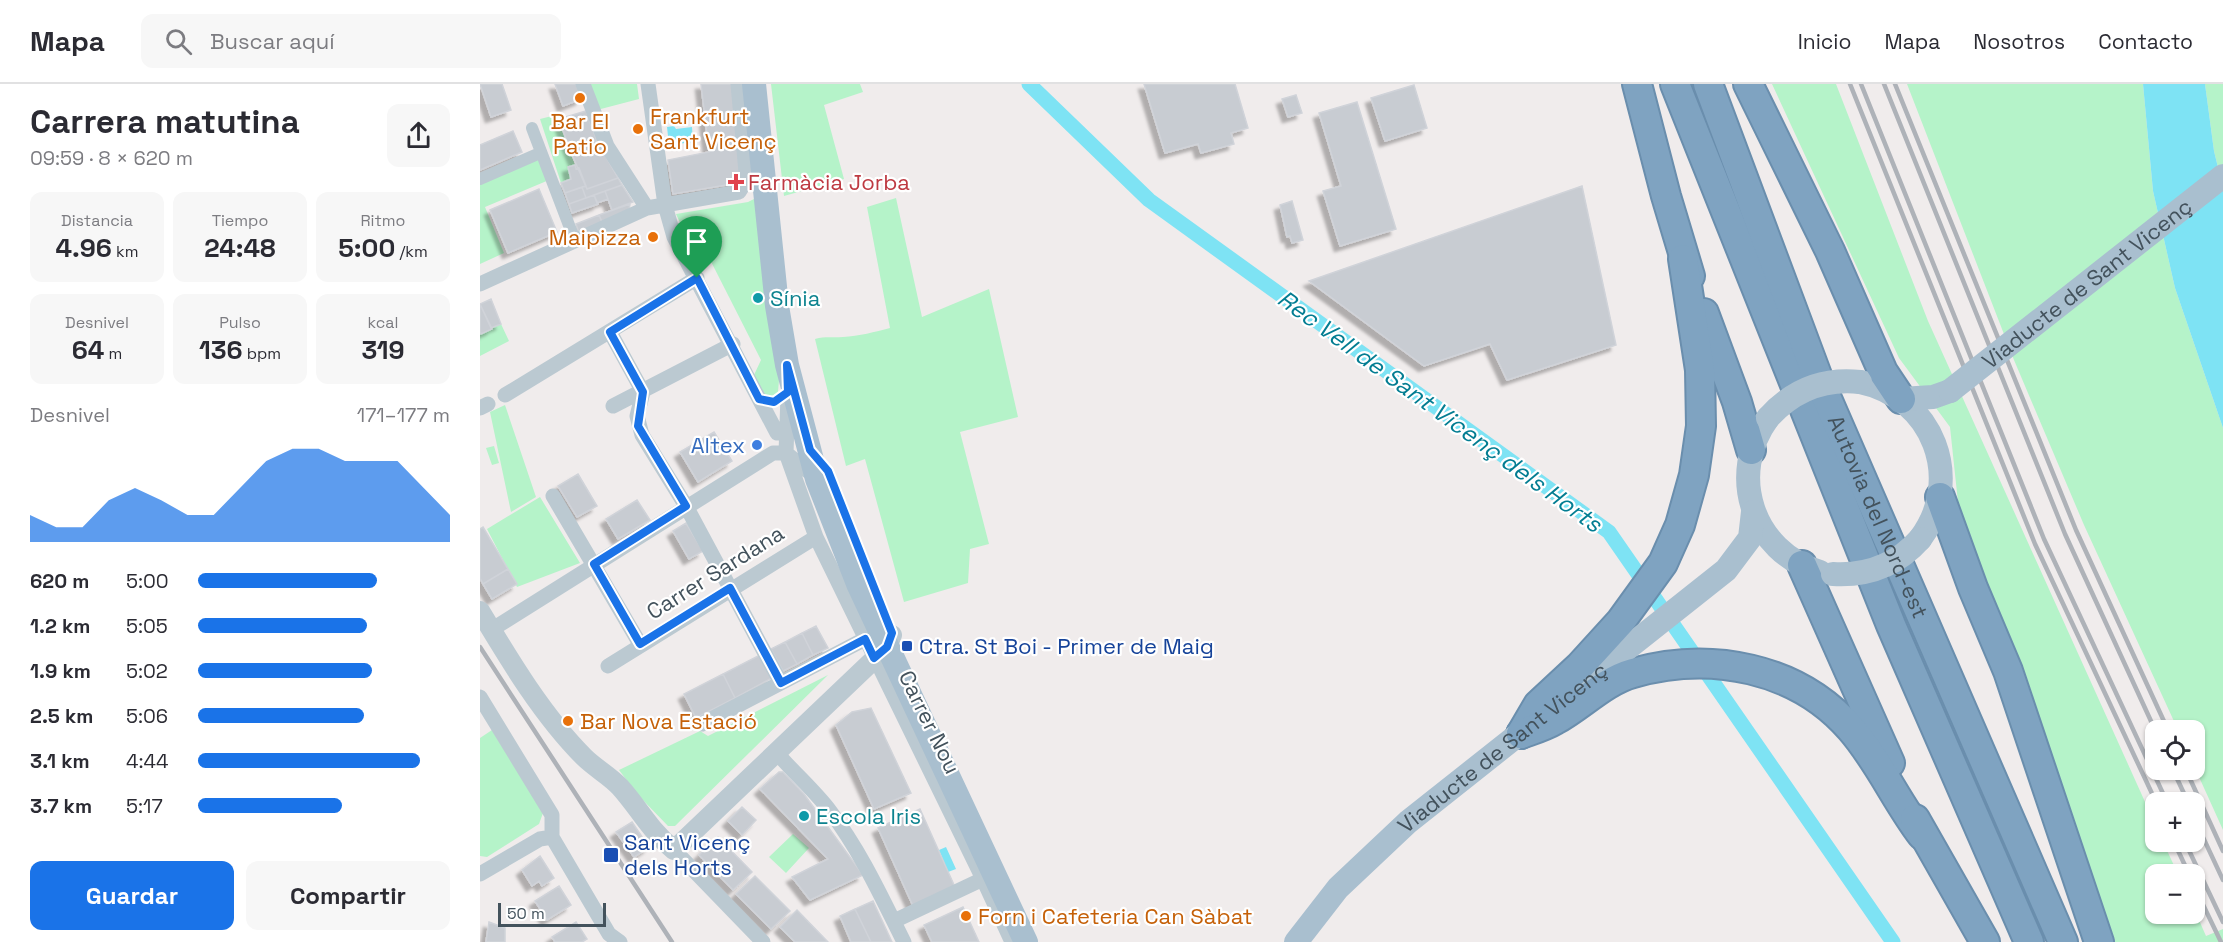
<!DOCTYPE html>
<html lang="es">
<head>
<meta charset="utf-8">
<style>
	body { margin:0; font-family:"Space Grotesk",sans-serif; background:#f7f7f7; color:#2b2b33; height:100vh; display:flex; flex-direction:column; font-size:22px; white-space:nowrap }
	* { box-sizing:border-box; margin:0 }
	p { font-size:20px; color:#7c7c81 }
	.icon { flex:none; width:33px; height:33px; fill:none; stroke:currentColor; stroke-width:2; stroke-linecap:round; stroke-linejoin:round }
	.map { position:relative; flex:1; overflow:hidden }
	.details { display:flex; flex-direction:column; background:#fff; width:480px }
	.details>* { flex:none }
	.controls { position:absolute; left:1665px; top:636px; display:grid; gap:12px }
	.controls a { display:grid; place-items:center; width:60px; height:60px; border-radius:12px; background:#fff; box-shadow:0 2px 4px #0004; font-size:30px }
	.scale { position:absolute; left:18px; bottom:15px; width:108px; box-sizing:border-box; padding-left:6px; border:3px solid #43525c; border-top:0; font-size:16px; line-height:21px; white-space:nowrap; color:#43525c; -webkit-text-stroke:4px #fff; paint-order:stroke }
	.pin { position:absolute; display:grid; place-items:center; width:51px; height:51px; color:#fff; margin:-62px -26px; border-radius:50% 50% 50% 0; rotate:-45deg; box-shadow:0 0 6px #0007 }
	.pin .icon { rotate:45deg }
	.round { display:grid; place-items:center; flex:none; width:63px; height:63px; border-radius:12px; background:#f7f7f7 }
	.overview { display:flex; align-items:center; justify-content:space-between; height:102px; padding:0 30px }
	h1 { font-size:33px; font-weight:600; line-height:45px }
	.stats { display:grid; grid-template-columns:repeat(3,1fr); gap:9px; height:102px; padding:6px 30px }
	.stats div { display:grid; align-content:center; border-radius:12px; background:#f7f7f7; text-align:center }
	.stats b { font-size:26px; font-weight:600 }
	.stats small { font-size:16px; font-weight:400 }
	.stats p { font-size:16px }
	.chart { height:168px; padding:12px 30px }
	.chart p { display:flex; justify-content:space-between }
	.chart svg { width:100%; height:108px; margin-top:6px; fill:#1a73e8; opacity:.7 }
	.action { display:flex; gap:12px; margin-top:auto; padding:12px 30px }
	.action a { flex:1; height:69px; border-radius:12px; background:#1a73e8; color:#fff; font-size:24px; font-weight:600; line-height:69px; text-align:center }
	.action a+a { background:#f7f7f7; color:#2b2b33 }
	ul { padding:0 30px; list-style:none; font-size:20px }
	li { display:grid; grid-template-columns:96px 72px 1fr; align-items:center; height:45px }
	li i { height:15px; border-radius:8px; background:#1a73e8 }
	header { display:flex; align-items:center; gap:36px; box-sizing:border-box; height:84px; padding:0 30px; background:#fff; border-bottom:2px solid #e1e1e2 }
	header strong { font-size:28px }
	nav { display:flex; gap:33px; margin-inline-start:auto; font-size:21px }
	.search { width:420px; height:54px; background:#f7f7f7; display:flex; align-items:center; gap:15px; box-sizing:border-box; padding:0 21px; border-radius:12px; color:#7c7c81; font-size:22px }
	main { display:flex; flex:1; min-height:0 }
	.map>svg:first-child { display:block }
</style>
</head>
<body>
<header>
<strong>Mapa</strong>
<div class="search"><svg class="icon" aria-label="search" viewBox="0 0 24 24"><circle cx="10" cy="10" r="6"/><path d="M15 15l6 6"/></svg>Buscar aquí</div>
<nav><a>Inicio</a><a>Mapa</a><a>Nosotros</a><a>Contacto</a></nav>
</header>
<main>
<section class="details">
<div class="overview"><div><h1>Carrera matutina</h1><p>09:59 · 8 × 620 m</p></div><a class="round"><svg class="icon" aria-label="share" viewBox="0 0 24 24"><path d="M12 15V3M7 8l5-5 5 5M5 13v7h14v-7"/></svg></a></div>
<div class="stats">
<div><p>Distancia</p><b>4.96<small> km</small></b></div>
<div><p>Tiempo</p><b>24:48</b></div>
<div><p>Ritmo</p><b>5:00<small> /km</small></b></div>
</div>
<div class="stats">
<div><p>Desnivel</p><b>64<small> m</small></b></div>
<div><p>Pulso</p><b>136<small> bpm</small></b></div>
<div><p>kcal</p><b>319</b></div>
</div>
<div class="chart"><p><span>Desnivel</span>171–177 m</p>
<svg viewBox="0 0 160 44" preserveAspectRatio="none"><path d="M0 44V33L10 38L20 38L30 27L40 22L50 27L60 33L70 33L80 22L90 11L100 6L110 6L120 11L130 11L140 11L150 22L160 33V44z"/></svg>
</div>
<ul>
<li><b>620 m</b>5:00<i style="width:71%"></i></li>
<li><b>1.2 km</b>5:05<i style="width:67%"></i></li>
<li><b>1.9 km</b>5:02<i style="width:69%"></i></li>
<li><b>2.5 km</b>5:06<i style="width:66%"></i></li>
<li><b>3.1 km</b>4:44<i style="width:88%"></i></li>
<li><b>3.7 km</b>5:17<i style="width:57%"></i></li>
</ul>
<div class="action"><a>Guardar</a><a>Compartir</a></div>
</section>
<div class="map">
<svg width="1743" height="858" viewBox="0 0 1743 858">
	<defs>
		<filter id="shadow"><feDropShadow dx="-5.5" dy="5.5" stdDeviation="1.5" flood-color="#0004"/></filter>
	</defs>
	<rect width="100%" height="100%" fill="#f0ecec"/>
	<path fill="#b5f3c9" d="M108,0H157L159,15L117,26Z
		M291,0H380L383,8L344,21L364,95L304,112Z
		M1292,0H1356L1448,237L1675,740L1676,758H1683L1698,790H1676V830H1714L1715,827L1726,852L1743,845V858H1628L1480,437L1470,343L1419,274Z
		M1427,0H1663L1673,107L1695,204L1743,344V746L1715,684L1714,646H1698L1604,441L1534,276Z
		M1725,0H1743V104L1734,67Z
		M76,31L95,81L88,83L91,95L81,99L60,35Z
		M58,71L69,96L5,123L24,169L0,180V97Z
		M278,113L299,296L298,308L292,313L284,310L274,291L281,276L217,150L203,145L196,130L268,118Z
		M416,114L442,233L509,205L538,333L480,348L509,460L490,465L488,499L424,518L385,375L366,382L335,255C346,252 352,254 363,253C379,252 395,248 410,244L387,123Z
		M21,240L29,257L0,272V248Z
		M25,321L56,413L31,428L10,328Z
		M14,362L19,379L12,381L6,364Z
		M60,413L100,479L37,503L7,445Z
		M348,591L195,742H188L158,711L139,686L220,647L228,652Z
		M12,646L63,729L59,740L7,773L0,772V654Z
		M313,750L329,764L306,789L289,773Z"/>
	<path fill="#7ee3f4" d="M1663,0H1725L1734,67L1743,104V344L1695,204L1673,107Z
		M194,42L196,45L212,43L213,58L189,61L187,43Z
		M466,763L476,785L468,788L459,766Z"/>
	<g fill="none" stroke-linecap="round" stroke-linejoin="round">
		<path stroke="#7ee3f4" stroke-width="15" d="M549,0L669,116L1129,448L1413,858"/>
	</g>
	<path fill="#c8ccd2" stroke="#d0d3d9" stroke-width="1.5" filter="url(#shadow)" d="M0,0H22L31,26L11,33Z
		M75,0H96L101,15L83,22Z
		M221,0H252L262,89L252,100L193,110L188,76L229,68Z
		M664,0H755L768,44L751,49L754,60L721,69L718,60L685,69Z
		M934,1L947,44L905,57L891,14Z
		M816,11L822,29L808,33L802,15Z
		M877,18L916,145L860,162L843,107L861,102L839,29Z
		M106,27L117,57L90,66L79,35Z
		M33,47L42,68L0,86V61Z
		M117,57L138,94L107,105L90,66Z
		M95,81L96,85L99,84L106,102L85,109L81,99L91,95L88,83Z
		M138,94L142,101L106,114L102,103L106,102L107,105Z
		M142,101L153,118L132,126L125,107Z
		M1102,102L1136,261L1027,296L1010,260L944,282L829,197Z
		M102,103L106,114L89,120L85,109Z
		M59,105L77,148L28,169L10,126Z
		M125,107L128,115L117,119L114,111Z
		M114,111L118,120L92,129L89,120Z
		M812,117L823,156L812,159L810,152L807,153L800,121Z
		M150,120L149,126L122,138L119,131Z
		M119,131L122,138L99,149L96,140Z
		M11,215L21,240L11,244L0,220Z
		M0,220L12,245L1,250L0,247Z
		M234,348L252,377L218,398L200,368Z
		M98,390L117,422L97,433L78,402Z
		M157,416L170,436L138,455L126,435Z
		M206,439L223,467L209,475L193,447Z
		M3,443L28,485L3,500L0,494V445Z
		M28,485L37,500L12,515L3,500Z
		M336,542L348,564L333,571L322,549Z
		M322,549L333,571L317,580L305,558Z
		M305,558L317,580L303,587L291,565Z
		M280,571L292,594L255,614L243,590Z
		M243,590L255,614L216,634L204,610Z
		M391,624L431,709L394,725L356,641L372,628Z
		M299,688H303L324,710L383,791L330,816L312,793L348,775L280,705Z
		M262,723L276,736L262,751L248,737Z
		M440,725L475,803L433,822L398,744Z
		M152,738L169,763L154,773L136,748Z
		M238,753L272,788L253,806L219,771Z
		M60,772L74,794L62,802L59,797L52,802L42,786Z
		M275,792L310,827L291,845L256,810Z
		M79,802L91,821L67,836L55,817Z
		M393,817L412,858H391L375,825Z
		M483,823L499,858H452L444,841Z
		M375,825L391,858H371L360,832Z
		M317,826L348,858H315L300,843Z
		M9,838L25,844V858H6Z
		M96,838L107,855L102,858H75L72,853Z"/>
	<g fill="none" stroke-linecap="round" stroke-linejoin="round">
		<g stroke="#6a8ead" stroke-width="32">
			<g id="motorway">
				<path d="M1157,0L1186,112L1210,192"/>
				<path d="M1195,0L1411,541L1549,858"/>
				<path id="s2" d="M1228,0L1338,294L1583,858"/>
				<path d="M1268,0L1350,167L1403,288L1421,315"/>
				<path d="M1224,229L1257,318L1271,366"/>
				<path d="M1460,413L1493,504L1528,587L1619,858"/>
				<path d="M1322,481L1410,679"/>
				<path d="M1041,650L1058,621L1100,582L1141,537L1183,479L1200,441L1214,391L1221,342L1220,286L1203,175"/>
				<path d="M1041,650C1052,646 1065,642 1075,636C1101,622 1124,597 1153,589C1230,567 1317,583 1371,645C1399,677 1416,717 1442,751"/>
				<path d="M1435,735L1505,858"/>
			</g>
		</g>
		<path stroke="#bbc9d1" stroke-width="12" d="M52,44L95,157
			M0,95L60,69"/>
		<path stroke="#bbc9d1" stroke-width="15" d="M103,0L127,62L167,124
			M168,0L185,121L194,153L297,349
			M0,200L167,124L259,108L264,100L266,88L258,0
			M130,248L163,308L157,332L162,351L206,422L301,599
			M25,311L217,194
			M308,311L306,369L336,453L503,795L532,858
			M133,322L253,260
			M0,324L8,320
			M73,412L160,560
			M11,546L293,369H306L335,393
			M128,582L336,453
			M0,613L72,731V753L129,850L140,858
			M222,640L385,555
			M297,669C314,689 334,706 350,727C381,768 401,812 424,858
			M194,766L283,858
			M0,790L60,755L72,753
			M414,837L503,795"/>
		<path stroke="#bbc9d1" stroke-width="20" d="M0,527C30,577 63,632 104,673C115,684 130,692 140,703C159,724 171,748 194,766L407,563L412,551"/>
		<g stroke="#a9bfcf" stroke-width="24">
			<path d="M274,0L297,222L307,281L337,395L379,502L546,858"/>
			<path d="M1380,298C1453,313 1485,395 1440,455"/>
			<path d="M1421,315L1453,313L1470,307"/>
			<path d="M1288,334C1247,390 1272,468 1340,488"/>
			<path id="s1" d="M816,858L858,804L928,738L1246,486L1270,454L1273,428"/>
		</g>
		<use href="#motorway" stroke="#7fa3c1" stroke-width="28"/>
		<path stroke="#aeb2b8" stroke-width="4.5" d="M1370,0L1555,460L1676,718
			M1381,0L1564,455L1687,718
			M1404,0L1585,450L1676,648
			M1415,0L1596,446L1688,646
			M0,563L192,858
			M1693,686L1708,718
			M1706,686L1743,767
			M1714,734L1743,796
			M1694,758L1709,790
			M1705,758L1743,838
			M1714,802L1741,858"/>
		<g stroke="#a9bfcf" stroke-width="24">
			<path id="s3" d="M1470,307L1743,92"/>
			<path d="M1288,334C1313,306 1343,294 1380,298"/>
			<path d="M1353,490C1388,492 1417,481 1440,455"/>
		</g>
	</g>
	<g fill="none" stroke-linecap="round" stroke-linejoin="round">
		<g stroke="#fff" stroke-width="12">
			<path id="route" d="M217,194L279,315L294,318L308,308L307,281L330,366L348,387L412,549L407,563L394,574L385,555L301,599L250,504L160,560L114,480L206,422L158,342L163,308L130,248Z"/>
		</g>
		<use href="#route" stroke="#1a73e8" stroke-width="8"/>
	</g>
	<g fill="#e8710a" stroke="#fff" stroke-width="2">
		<circle cx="100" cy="14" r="6"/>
		<circle cx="158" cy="45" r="6"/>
		<circle cx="173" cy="153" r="6"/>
		<circle cx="88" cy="637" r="6"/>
		<circle cx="486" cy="832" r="6"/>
	</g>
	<path fill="#e0444e" stroke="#fff" stroke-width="2" d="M253 89h6v6h6v6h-6v6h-6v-6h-6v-6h6z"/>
	<g fill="#0f9aa8" stroke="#fff" stroke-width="2">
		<circle cx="278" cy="214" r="6"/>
		<circle cx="324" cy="732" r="6"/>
	</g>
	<circle fill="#3f7fe0" stroke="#fff" stroke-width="2" cx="277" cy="361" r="6"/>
	<g fill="#1a4fb4" stroke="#fff" stroke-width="2">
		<rect x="421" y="556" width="12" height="12" rx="3"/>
		<rect x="123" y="763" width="16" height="16" rx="3"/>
	</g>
	<g text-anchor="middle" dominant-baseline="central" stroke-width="4.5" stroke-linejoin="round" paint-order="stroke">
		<g font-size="22" fill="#c56008" stroke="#fff" text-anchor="start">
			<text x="170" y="32">Frankfurt<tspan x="170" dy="25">Sant Vicenç</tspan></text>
			<text x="100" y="37" text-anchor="middle">Bar El<tspan x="100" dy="25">Patio</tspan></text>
			<text x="161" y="153" text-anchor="end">Maipizza</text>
			<text x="100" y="637">Bar Nova Estació</text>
			<text x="498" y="832">Forn i Cafeteria Can Sàbat</text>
		</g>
		<g font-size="22" fill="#be3a42" stroke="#fff" text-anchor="start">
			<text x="268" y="98">Farmàcia Jorba</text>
		</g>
		<g font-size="22" fill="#43525c" stroke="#fff">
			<text stroke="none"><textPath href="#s3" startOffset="174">Viaducte de Sant Vicenç</textPath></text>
			<text stroke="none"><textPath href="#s2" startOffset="465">Autovia del Nord-est</textPath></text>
			<text transform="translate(235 488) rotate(-32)">Carrer Sardana</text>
			<text transform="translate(450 638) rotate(64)">Carrer Nou</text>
			<text stroke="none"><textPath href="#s1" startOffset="285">Viaducte de Sant Vicenç</textPath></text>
		</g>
		<g font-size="22" fill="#0d838f" stroke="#fff" text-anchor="start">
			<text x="290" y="214">Sínia</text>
			<text x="336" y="732">Escola Iris</text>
		</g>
		<g font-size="22" fill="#366cbe" stroke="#fff" text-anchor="end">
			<text x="265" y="361">Altex</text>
		</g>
		<g font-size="22" fill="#164399" stroke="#fff" text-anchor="start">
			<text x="439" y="562">Ctra. St Boi - Primer de Maig</text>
			<text x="144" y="758">Sant Vicenç<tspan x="144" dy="25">dels Horts</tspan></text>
		</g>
		<g font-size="24" font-style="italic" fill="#037d92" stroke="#fff">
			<text transform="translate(960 327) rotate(36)">Rec Vell de Sant Vicenç dels Horts</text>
		</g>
	</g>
</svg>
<div class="controls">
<a><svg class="icon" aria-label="locate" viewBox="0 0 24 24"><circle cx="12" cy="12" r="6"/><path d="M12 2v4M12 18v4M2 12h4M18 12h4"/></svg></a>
<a>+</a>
<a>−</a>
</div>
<div class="scale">50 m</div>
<div class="pin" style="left:217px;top:194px;background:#1e9e55"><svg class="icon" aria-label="arrive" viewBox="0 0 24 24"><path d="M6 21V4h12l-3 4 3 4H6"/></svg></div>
</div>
</main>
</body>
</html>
